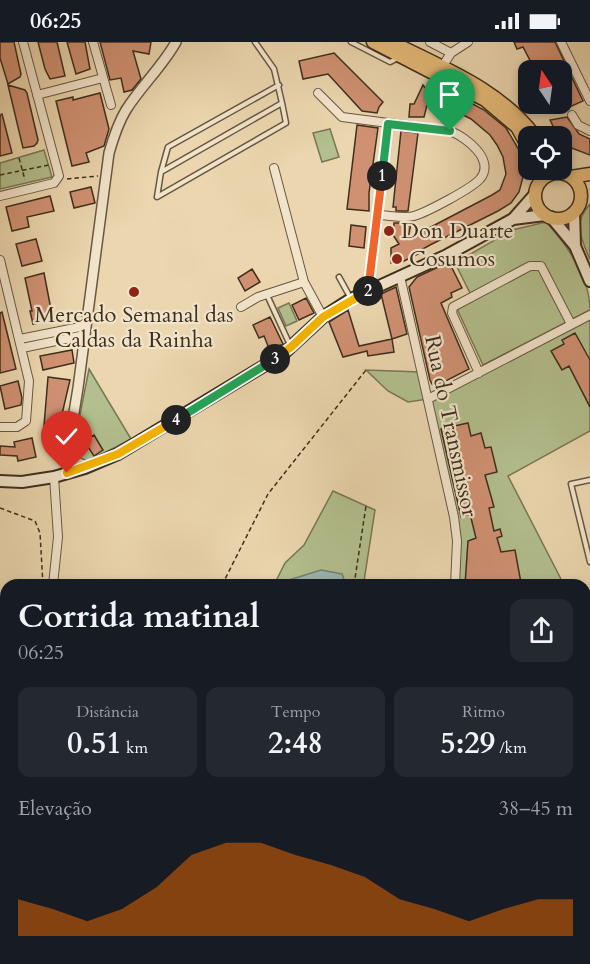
<!DOCTYPE html>
<html lang="pt">
<head>
<meta charset="utf-8">
<style>
	body { margin:0; font-family:Cardo,serif; background:#242831; color:#f1f3f6; height:100vh; display:flex; flex-direction:column; font-size:22px; white-space:nowrap }
	* { box-sizing:border-box; margin:0 }
	p { font-size:20px; color:#9ea1a6 }
	.icon { flex:none; width:33px; height:33px; fill:none; stroke:currentColor; stroke-width:2; stroke-linecap:round; stroke-linejoin:round }
	.map { position:relative; flex:1; overflow:hidden }
	.side { position:absolute; left:0px; top:537px; width:591px; height:386px; display:flex; flex-direction:column; background:#171b24; border-radius:18px 18px 0 0; box-shadow:0 3px 9px #0003 }
	.side>* { flex:none }
	.needle { width:39px; rotate:347deg }
	.controls { position:absolute; left:518px; top:18px; display:grid; gap:12px }
	.controls a { display:grid; place-items:center; width:54px; height:54px; border-radius:12px; background:#171b24; box-shadow:0 3px 9px #0003; font-size:30px }
	.pin { position:absolute; display:grid; place-items:center; width:51px; height:51px; color:#fff; margin:-62px -26px; border-radius:50% 50% 50% 0; rotate:-45deg; box-shadow:0 0 6px #0007 }
	.pin .icon { rotate:45deg }
	.km { position:absolute; width:30px; height:30px; margin:-15px; border-radius:50%; background:#222; color:#fff; font-size:16px; line-height:30px; text-align:center }
	.round { display:grid; place-items:center; flex:none; width:63px; height:63px; border-radius:12px; background:#242831 }
	.overview { display:flex; align-items:center; justify-content:space-between; height:102px; padding:0 18px }
	h1 { font-size:33px; font-weight:700; line-height:45px }
	.stats { display:grid; grid-template-columns:repeat(3,1fr); gap:9px; height:102px; padding:6px 18px }
	.stats div { display:grid; align-content:center; border-radius:12px; background:#242831; text-align:center }
	.stats b { font-size:30px; font-weight:700 }
	.stats small { font-size:16px; font-weight:400 }
	.stats p { font-size:16px }
	.chart { height:168px; padding:12px 18px }
	.chart p { display:flex; justify-content:space-between }
	.chart svg { width:100%; height:108px; margin-top:6px; fill:#b45309; opacity:.7 }
	.status { display:flex; justify-content:space-between; align-items:center; height:42px; padding:0 30px; background:#171b24; direction:ltr }
	.status svg { height:16px; fill:currentColor }
	.map>svg:first-child { display:block }
</style>
</head>
<body>
<div class="status"><b>06:25</b><svg viewBox="0 0 49 12"><path d="M0 12V9h3v3zM5 12V6h3v6zM10 12V3h3v9zM15 12V0h3v12zM26 1h20v11H26zM47 4h2v5h-2z"/></svg></div>
<div class="map">
<svg width="590" height="922" viewBox="0 0 590 922">
	<rect width="100%" height="100%" fill="#ebd6af"/>
	<filter id="stains"><feTurbulence type="fractalNoise" baseFrequency=".00333" numOctaves="4"/><feColorMatrix values="0 0 0 0 .2 0 0 0 0 .09 0 0 0 0 .02 0 0 0 .5 -.17"/></filter>
	<radialGradient id="worn" r=".72"><stop offset=".6" stop-color="#630" stop-opacity="0"/><stop offset="1" stop-color="#630" stop-opacity=".3"/></radialGradient>
	<path fill="#b3bf8e" stroke="#787656" stroke-width="1.5" d="M330,87L339,115L322,120L313,91Z
		M44,108L52,135L0,147V121Z
		M590,162V218C581,195 572,182 590,162Z
		M546,180C567,203 590,236 590,268L483,323L458,269L459,264L472,255L455,221L512,188Z
		M289,261L297,279L286,284L278,266Z
		M590,275V317L571,328L590,365V389L508,434L564,543H455L457,499L428,357L408,360L388,349L366,328L421,330L428,356Z
		M89,327L131,397L89,419C79,417 76,413 74,403Z
		M333,449L375,468L364,539L360,543H274L285,521L304,503Z
		M590,577V922H572L569,917L585,916V578Z
		M6,842V916H440L443,922H0V844Z"/>
	<path fill="#9bb7b4" stroke="#758078" stroke-width="1.5" d="M321,528L342,532L346,543H284L289,538Z"/>
	<path fill="#d09173" stroke="#3d2e1e" stroke-width="1.5" d="M0,0H14L21,32L20,35L8,42L0,16Z
		M38,0H57L65,34L50,37L45,27Z
		M67,0H85L90,27L76,32Z
		M100,0H151L149,12L133,9L141,37L132,48L124,50L121,36L110,38Z
		M514,0H555L583,59L565,67L561,66V28H535L523,5L517,7Z
		M334,11L383,60L379,65L377,71L362,69L328,32L303,37L299,19Z
		M431,39L484,68L506,86L519,108L523,121V135L519,150L511,161L498,169L430,203L419,209L420,211L402,220L391,221V206L399,202L393,193L394,181H411L408,197L492,153L500,148L506,132L503,115L497,103L490,93L471,77L429,55L424,75H409L410,62H414L423,43L426,47Z
		M8,43L25,48L27,51L38,98L37,101L34,104L23,106Z
		M100,51L109,87L104,104L86,111L89,120L72,124L56,59L73,55V58Z
		M2,72L12,111L0,114V73Z
		M567,75L579,92L590,97V113L569,105L561,98V94H558L550,78Z
		M357,83L378,86L369,151V169L347,167Z
		M401,89L418,91L408,169H396V165H393Z
		M91,145L95,161L74,166L70,150Z
		M50,154L54,169L27,175L29,185L12,189L6,165Z
		M351,183L366,185L364,206L349,204Z
		M36,197L42,219L22,224L16,202Z
		M449,220L462,246L451,251L452,255L441,261L469,327L438,343L432,342L430,338L409,245L417,235Z
		M252,227L260,240L245,249L238,236Z
		M44,231L53,278L33,282L30,269H32L25,236Z
		M396,245L407,292L392,297L381,252Z
		M306,256L314,271L299,278L292,263Z
		M348,268L359,304L392,297L394,310L368,314L367,309L343,315L329,280Z
		M2,270L16,327L0,331V271Z
		M270,275L283,302L270,309L264,294L259,296L253,283Z
		M575,291L590,318V365L569,324L562,328L551,309L564,302L562,298Z
		M72,308L74,321L43,328L40,314Z
		M48,335L70,338L56,398L45,397L47,385L44,384Z
		M18,339L22,356L21,363L5,367L0,344Z
		M468,381L471,394L481,391L485,406L491,405L497,430L485,433L494,465L489,466L494,489L500,487L502,494L497,496L501,510L515,508L521,541L510,543H465L468,499L476,496L470,472L461,475L441,387Z
		M94,393L103,408L94,414L84,399Z
		M32,396L36,415L18,419L17,414L0,413V404L15,405L14,400Z
		M0,894H2L6,909V922H0Z"/>
	<g fill="none" stroke-linecap="round" stroke-linejoin="round">
		<g stroke="#685842" stroke-width="7">
			<path id="service" d="M255,0L274,27L282,61
				M351,0L390,20L398,16
				M161,130L157,155L286,81L282,61L161,130L168,105L279,43
				M339,235L350,255
				M267,253L290,303
				M590,438L571,442L590,520
				M0,847L6,865"/>
		</g>
		<g stroke="#685842" stroke-width="10">
			<path id="minor" d="M93,0L111,63
				M430,0L451,11
				M561,0L590,59
				M442,25L451,11L468,0
				M318,51L342,75L450,89C466,95 496,118 480,137C471,147 427,170 414,174C404,177 388,173 377,173
				M37,53L103,36
				M572,73L578,83L590,89
				M274,126L304,240L323,275
				M0,154L54,141L59,134L23,0
				M0,218L29,339L26,379L17,385H0
				M400,234L454,475L457,499L455,543
				M368,248L388,82
				M241,265L258,255L304,240
				M20,297L85,284
				M22,306L85,293
				M479,331L452,271L453,265L530,224H541L571,282
				M428,357L590,273
				M53,543L58,495L54,435
				M0,789L6,772"/>
		</g>
		<g stroke="#685842" stroke-width="12">
			<path id="tertiary" d="M67,431L68,407L78,346L109,111C113,97 118,81 126,68C141,44 162,25 176,0"/>
		</g>
		<g stroke="#3d2e1e" stroke-width="14">
			<path id="secondary" d="M574,170L575,204
				M551,175L575,204L590,239
				M513,177L545,173
				M0,439L22,440L54,435L85,426L118,412L282,313L323,275L351,257L447,213L513,177L535,152"/>
		</g>
		<g stroke="#3d2e1e" stroke-width="15">
			<path id="primary" d="M373,0L485,58L517,85L528,105
				M392,0C445,27 498,46 535,94
				M535 154a23 23 0 1 1 46 0a23 23 0 1 1-46 0Z
				M571,135L590,132"/>
		</g>
		<path stroke="#3d2e1e" stroke-width="1.5" stroke-dasharray="4.5 3" stroke-linecap="butt" d="M19,116L25,138
			M0,133L49,123
			M67,137L98,134
			M0,466L35,479L40,491L43,543
			M222,543L268,452L366,328
			M354,543L366,464
			M0,561L6,559
			M0,739L6,711
			M585,745L590,741
			M236,916C252,921 264,922 280,916
			M433,916L440,922
			M532,916L535,922"/>
		<use href="#service" stroke="#f2e4cb" stroke-width="4"/>
		<use href="#minor" stroke="#f2e4cb" stroke-width="8"/>
		<use href="#tertiary" stroke="#f2e4cb" stroke-width="9"/>
		<use href="#secondary" stroke="#f2e4cb" stroke-width="10"/>
		<use href="#primary" stroke="#e6bb78" stroke-width="12"/>
	</g>
	<g fill="none" stroke-linecap="round" stroke-linejoin="round">
		<g stroke="#fff" stroke-width="12">
			<path id="split-1" d="M382,134L388,82L450,89"/>
		</g>
		<g stroke="#fff" stroke-width="12">
			<path id="split-2" d="M368,249L382,134"/>
		</g>
		<g stroke="#fff" stroke-width="12">
			<path id="split-3" d="M275,317L291,305L323,275L368,249"/>
		</g>
		<g stroke="#fff" stroke-width="12">
			<path id="split-4" d="M176,378L275,317"/>
		</g>
		<g stroke="#fff" stroke-width="12">
			<path id="split-5" d="M67,431L118,412L176,378"/>
		</g>
		<use href="#split-1" stroke="#22a559" stroke-width="8"/>
		<use href="#split-2" stroke="#f0652b" stroke-width="8"/>
		<use href="#split-3" stroke="#f5b400" stroke-width="8"/>
		<use href="#split-4" stroke="#22a559" stroke-width="8"/>
		<use href="#split-5" stroke="#f5b400" stroke-width="8"/>
	</g>
	<g fill="#8f2418" stroke="#f2e4cb" stroke-width="2">
		<circle cx="389" cy="189" r="6"/>
		<circle cx="397" cy="217" r="6"/>
		<circle cx="134" cy="250" r="6"/>
	</g>
	<g text-anchor="middle" dominant-baseline="central" stroke-width="4.5" stroke-linejoin="round" paint-order="stroke">
		<g font-size="22" fill="#3d2e1e" stroke="#f2e4cb" text-anchor="start">
			<text x="401" y="189">Don Duarte</text>
			<text x="409" y="217">Cosumos</text>
			<text x="134" y="273" text-anchor="middle">Mercado Semanal das<tspan x="134" dy="25">Caldas da Rainha</tspan></text>
		</g>
		<g font-size="22" fill="#3d2e1e" stroke="#f2e4cb">
			<text transform="translate(451 384) rotate(78)">Rua do Transmissor</text>
		</g>
	</g>
	<rect width="100%" height="100%" filter="url(#stains)"/>
	<rect width="100%" height="100%" fill="url(#worn)"/>
</svg>
<div class="controls">
<a><svg class="needle" viewBox="-14 -14 28 28"><path d="M0-13l5 13h-10z" fill="#e53935"/><path d="M0 13l5-13h-10z" fill="#9ea1a6"/></svg></a>
<a><svg class="icon" aria-label="locate" viewBox="0 0 24 24"><circle cx="12" cy="12" r="6"/><path d="M12 2v4M12 18v4M2 12h4M18 12h4"/></svg></a>
</div>
<div class="pin" style="left:450px;top:89px;background:#1e9e55"><svg class="icon" aria-label="arrive" viewBox="0 0 24 24"><path d="M6 21V4h12l-3 4 3 4H6"/></svg></div>
<div class="pin" style="left:67px;top:431px;background:#d93025"><svg class="icon" aria-label="check" viewBox="0 0 24 24"><path d="M5 12l5 5 9-10"/></svg></div>
<b class="km" style="left:382px;top:134px">1</b>
<b class="km" style="left:368px;top:249px">2</b>
<b class="km" style="left:275px;top:317px">3</b>
<b class="km" style="left:176px;top:378px">4</b>
<section class="side">
<div class="overview"><div><h1>Corrida matinal</h1><p>06:25</p></div><a class="round"><svg class="icon" aria-label="share" viewBox="0 0 24 24"><path d="M12 15V3M7 8l5-5 5 5M5 13v7h14v-7"/></svg></a></div>
<div class="stats">
<div><p>Distância</p><b>0.51<small> km</small></b></div>
<div><p>Tempo</p><b>2:48</b></div>
<div><p>Ritmo</p><b>5:29<small> /km</small></b></div>
</div>
<div class="chart"><p><span>Elevação</span>38–45 m</p>
<svg viewBox="0 0 160 44" preserveAspectRatio="none"><path d="M0 44V29L10 33L20 38L30 33L40 24L50 11L60 6L70 6L80 11L90 15L100 20L110 29L120 33L130 38L140 33L150 29L160 29V44z"/></svg>
</div>
</section>
</div>
</body>
</html>
